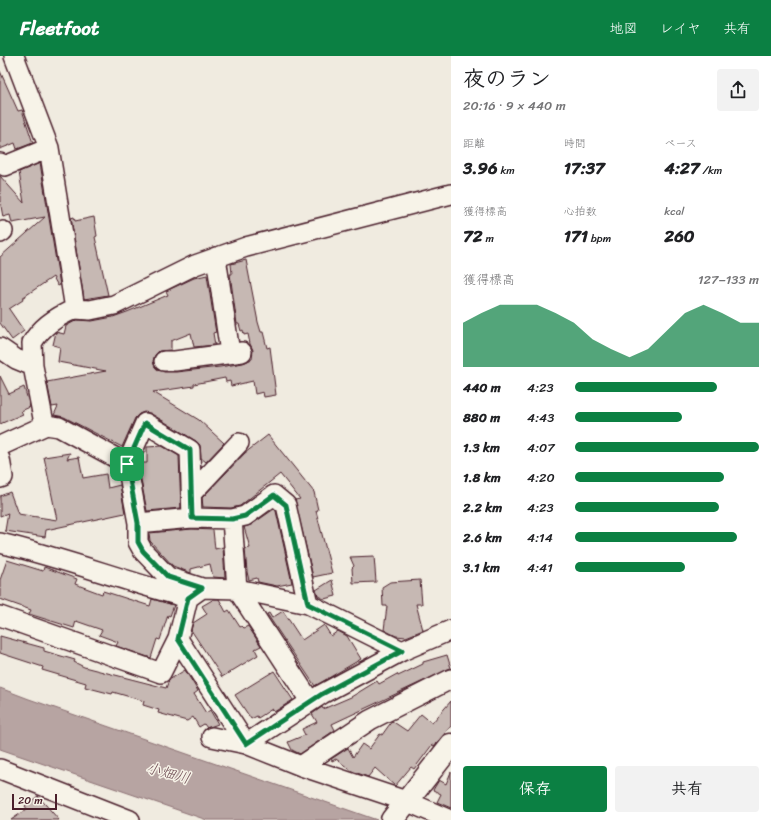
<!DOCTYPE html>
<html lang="ja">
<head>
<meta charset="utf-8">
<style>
	body { margin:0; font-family:Sriracha,"Klee One",sans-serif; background:#f2f2f2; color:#202124; height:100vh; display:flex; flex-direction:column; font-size:15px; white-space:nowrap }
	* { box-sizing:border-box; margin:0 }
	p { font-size:13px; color:#757577 }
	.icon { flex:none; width:22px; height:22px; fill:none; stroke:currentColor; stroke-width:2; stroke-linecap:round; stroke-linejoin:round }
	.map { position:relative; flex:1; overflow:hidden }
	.drawer { display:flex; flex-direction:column; background:#fff; width:320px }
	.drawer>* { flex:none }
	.scale { position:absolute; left:12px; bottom:10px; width:45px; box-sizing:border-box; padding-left:4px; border:2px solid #4a1f2b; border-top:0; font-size:11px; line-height:14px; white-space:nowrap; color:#4a1f2b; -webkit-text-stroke:3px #f7f3e8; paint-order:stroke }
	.pin { position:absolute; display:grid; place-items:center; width:34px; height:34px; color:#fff; margin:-17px; border-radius:8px; box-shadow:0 2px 6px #0006 }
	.round { display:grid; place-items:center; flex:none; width:42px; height:42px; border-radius:4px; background:#f2f2f2 }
	.head { display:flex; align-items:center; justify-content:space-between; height:68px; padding:0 12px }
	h1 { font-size:22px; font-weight:700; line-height:30px }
	.stats { display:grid; grid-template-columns:repeat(3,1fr); gap:6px; height:68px; padding:4px 12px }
	.stats div { display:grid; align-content:center }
	.stats b { font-size:17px; font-weight:700 }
	.stats small { font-size:11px; font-weight:400 }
	.stats p { font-size:11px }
	.chart { height:112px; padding:8px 12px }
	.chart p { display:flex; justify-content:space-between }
	.chart svg { width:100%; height:72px; margin-top:4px; fill:#0b8043; opacity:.7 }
	.primary-button { display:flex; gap:8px; margin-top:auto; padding:8px 12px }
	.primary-button a { flex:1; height:46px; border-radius:4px; background:#0b8043; color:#fff; font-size:16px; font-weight:700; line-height:46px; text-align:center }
	.primary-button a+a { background:#f2f2f2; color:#202124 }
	ul { padding:0 12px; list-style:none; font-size:13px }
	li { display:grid; grid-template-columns:64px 48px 1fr; align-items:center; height:30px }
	li i { height:10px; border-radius:5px; background:#0b8043 }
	header { display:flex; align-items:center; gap:24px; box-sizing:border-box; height:56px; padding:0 20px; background:#0b8043; color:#fff }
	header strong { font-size:19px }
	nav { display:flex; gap:22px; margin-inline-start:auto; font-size:14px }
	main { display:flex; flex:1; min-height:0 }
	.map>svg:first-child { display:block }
</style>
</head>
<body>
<header>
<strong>Fleetfoot</strong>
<nav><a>地図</a><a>レイヤ</a><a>共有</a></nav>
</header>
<main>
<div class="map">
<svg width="451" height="764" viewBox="0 0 451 764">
	<rect width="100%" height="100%" fill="#f0ebe0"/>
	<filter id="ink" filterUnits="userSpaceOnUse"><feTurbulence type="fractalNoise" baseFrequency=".025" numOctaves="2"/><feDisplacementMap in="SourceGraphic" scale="8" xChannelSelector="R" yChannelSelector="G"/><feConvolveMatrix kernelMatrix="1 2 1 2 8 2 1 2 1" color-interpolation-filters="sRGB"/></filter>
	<g filter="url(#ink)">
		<path fill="#b7a4a2" stroke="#8b6f72" d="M0,632L29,643L377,764H207L0,693Z"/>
		<path fill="#c6b8b3" stroke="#4a1f2b" d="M0,15L18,55L22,54L33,87L17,93L15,87L0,93Z
			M40,107L60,229L58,230L53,221L22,242L23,244L9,253L24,275L12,284L0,267V201L45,161L12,167L10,159L3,161L0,145V120L24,147L19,116Z
			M74,161L75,165L94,161L97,180L95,181L108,239L84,243L71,162Z
			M246,204L258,266L261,276H263L267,292L270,291L276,339L264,341L263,336L255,338L253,325L231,330L230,325L226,326L225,322L194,328V330L153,336L199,364L224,387L206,406L201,402L200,389L196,385L150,357L144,356L139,358L135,362L122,391L64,361L54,359L58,350L52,351L47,326L106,315L58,306L60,291L53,289L56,276L64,278L66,270L77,264L92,265L113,261L127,256L168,239L166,235L194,222L207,219L215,271L216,276L213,277L215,289L194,291L191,277L171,285V294L159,295L155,299L153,305L155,311L164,316H176L220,311L243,307L252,303L253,294L250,288L248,278L244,279L243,274L241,275L239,268H237L230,218H232L231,208Z
			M0,320L9,338L24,331L30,351L21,355L23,358L0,368Z
			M268,379L314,436L318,454L316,455L332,517L313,521L295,444L300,443L280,418L240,450L231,452L203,451L202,442L245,397Z
			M162,390L179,400L181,452L147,455L138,409L139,407H147V391Z
			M70,397L67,403L79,401L83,422L106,418L108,432L120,429L125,457L46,474L45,481L5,475L8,457L0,460V440L10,436L18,458L57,464L44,401Z
			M274,453L276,455L292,527L277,530L258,526L257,522L249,524L247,516L245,493L250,492L244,471L251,469Z
			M192,473L213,474L215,493L223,491L225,522L213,521L210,508L191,513V517L173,510L150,485L149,477Z
			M374,500L376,526L353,527L352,512L354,510L350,501Z
			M7,504L43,515L44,511L77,523L75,528L102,538L103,535L150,550L152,543L174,549L170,560L168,559L160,584L157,583L151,602L116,590L118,586L99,579L102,574L76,565L74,572L29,558L31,554L0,543V524Z
			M332,524L336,540L324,543L318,540L316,534Z
			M420,524L422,548H416L423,574L406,581L396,580L384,574L387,550H383L382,531L390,526Z
			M214,543H219L226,556L229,554L240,571L242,570L244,572L248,570L261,590L255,593L258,599L222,621L191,574L193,567L207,558L202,550Z
			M283,555L302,584L324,569L331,580L338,575L347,580L361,603L315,630L267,558L269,557L272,562Z
			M0,580L44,592V595L75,604L74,606L84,611L166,632L169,624L185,614L198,635L194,638L206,657L210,654L218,668L207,672L204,668L199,671L193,661L187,665L158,657L159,654L143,649L144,645L113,636L112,638L85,631L86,627L42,614L43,611L0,597Z
			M447,599L451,612L332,668L335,674L300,698L292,694L288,686L305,679L302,673L317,666L312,658L322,651L323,653L351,641L377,625L379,628L397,618L398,620L423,608V606Z
			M274,615L293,644L274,656L272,653L258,662L257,660L251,663L235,639Z
			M451,645V670L434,690L432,689L414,713L411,711L395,730L375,712L368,721L352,715L336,703L332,705L331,703L348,692L353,701L362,688L369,693L380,678L382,679L392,665L407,675L421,658L432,667Z
			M451,716V752L437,746L441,738L433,734L439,724L446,728Z
			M38,740L59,764H11L27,753L25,750Z"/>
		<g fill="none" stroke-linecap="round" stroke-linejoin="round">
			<g stroke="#4a1f2b" stroke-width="22">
				<path id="minor" d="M14,0L49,92L75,253L90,254L114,249L195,209L246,191L451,138
					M0,107L5,110L49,92
					M0,177L3,175
					M216,201L230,297
					M75,253C58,260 41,271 32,287L33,310L43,362L46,369L59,371L127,408L138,467V486L143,495L168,521L202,532
					M0,292L16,303L33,310
					M164,305H175L242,296
					M0,390L46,369
					M0,403L3,421L0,422
					M127,408L145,367L190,394L192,462
					M191,438L239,387
					M138,467L192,462L232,463
					M0,487C63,502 124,525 188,542
					M308,548L286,449L274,439L245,460L232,463L237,533L310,645
					M0,560L161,617L178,583
					M402,595L308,548L237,533L202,532L188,542L178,583L246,688L301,710L406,745L450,764
					M212,681L246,688L322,638L402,595L451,574
					M301,710L370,664L451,623
					M0,713L130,764"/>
			</g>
			<g stroke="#4a1f2b" stroke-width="25">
				<path id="major" d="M392,764L451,689"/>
			</g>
			<use href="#minor" stroke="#f7f3e8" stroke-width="19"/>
			<use href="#major" stroke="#f7f3e8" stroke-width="22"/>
		</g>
	</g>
	<g fill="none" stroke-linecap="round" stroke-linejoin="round" filter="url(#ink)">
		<g stroke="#fff" stroke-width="8">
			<path id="route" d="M145,367L190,394L192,462L232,463L245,460L274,439L286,449L308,548L402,595L322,638L246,688L178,583L188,542L202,532L168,521L143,495L138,486V467L127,408Z"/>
		</g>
		<use href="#route" stroke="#0b8043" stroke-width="5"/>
	</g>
	<g text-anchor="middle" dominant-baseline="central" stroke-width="3" stroke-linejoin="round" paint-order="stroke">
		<g font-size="15" font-style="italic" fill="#704e55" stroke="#f7f3e8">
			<text transform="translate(168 717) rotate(15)">小畑川</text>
		</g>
	</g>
</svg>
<div class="scale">20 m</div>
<div class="pin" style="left:127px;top:408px;background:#1e9e55"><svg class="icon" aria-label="arrive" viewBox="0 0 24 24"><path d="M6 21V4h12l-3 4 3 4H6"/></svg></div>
</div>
<section class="drawer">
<div class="head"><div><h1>夜のラン</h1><p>20:16 · 9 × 440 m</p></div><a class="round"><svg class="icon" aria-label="share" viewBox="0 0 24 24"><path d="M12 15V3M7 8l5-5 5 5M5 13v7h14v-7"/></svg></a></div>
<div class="stats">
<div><p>距離</p><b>3.96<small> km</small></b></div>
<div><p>時間</p><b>17:37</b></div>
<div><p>ペース</p><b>4:27<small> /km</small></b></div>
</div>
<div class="stats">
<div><p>獲得標高</p><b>72<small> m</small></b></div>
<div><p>心拍数</p><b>171<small> bpm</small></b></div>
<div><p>kcal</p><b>260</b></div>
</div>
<div class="chart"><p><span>獲得標高</span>127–133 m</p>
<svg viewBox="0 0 160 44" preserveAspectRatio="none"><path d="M0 44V17L10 11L20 6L30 6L40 6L50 11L60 17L70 27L80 33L90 38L100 33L110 22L120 11L130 6L140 11L150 17L160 17V44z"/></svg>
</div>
<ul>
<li><b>440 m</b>4:23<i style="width:77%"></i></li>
<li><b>880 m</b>4:43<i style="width:58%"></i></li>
<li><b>1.3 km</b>4:07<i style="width:100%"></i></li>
<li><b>1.8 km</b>4:20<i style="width:81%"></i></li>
<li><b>2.2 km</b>4:23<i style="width:78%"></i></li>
<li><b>2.6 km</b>4:14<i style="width:88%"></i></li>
<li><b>3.1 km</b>4:41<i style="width:60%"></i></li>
</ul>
<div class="primary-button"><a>保存</a><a>共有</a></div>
</section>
</main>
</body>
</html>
